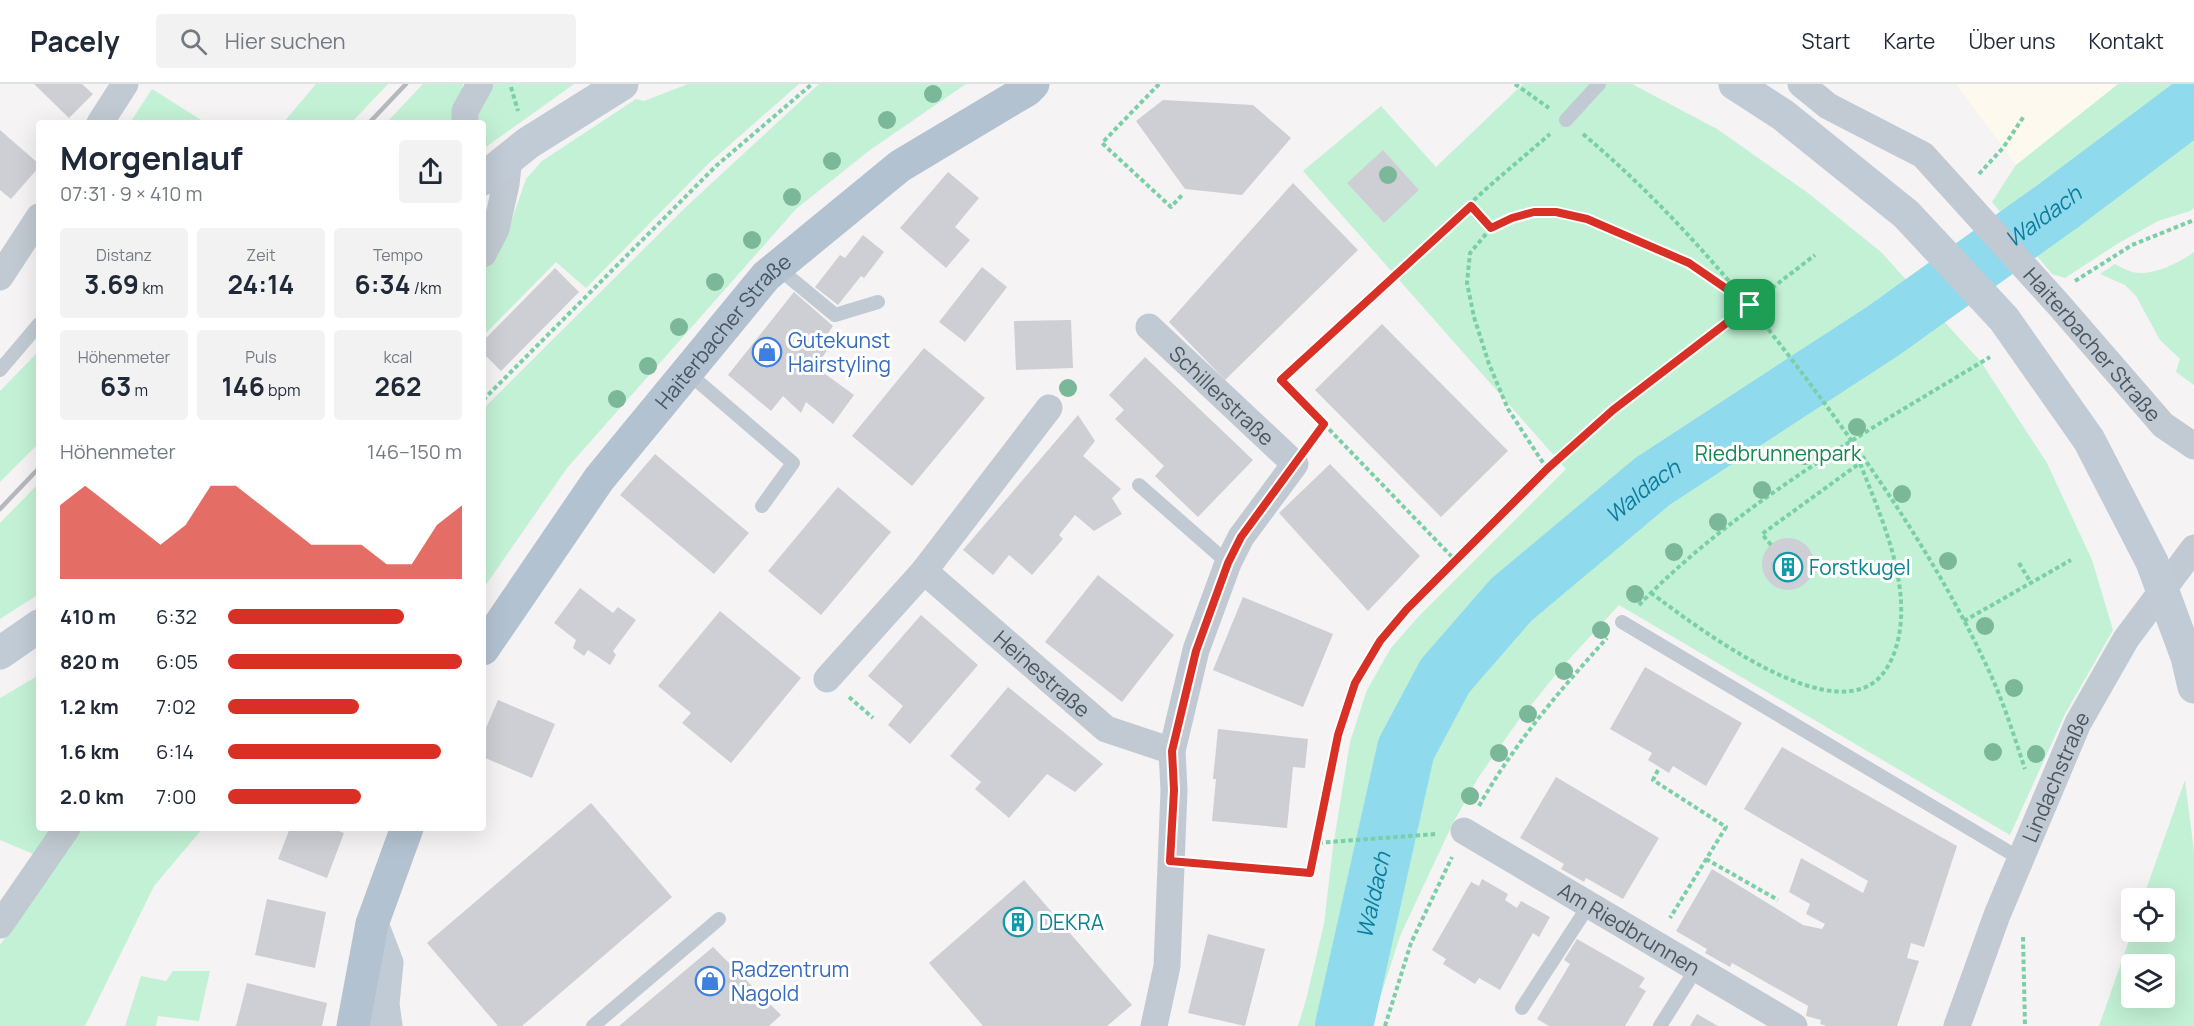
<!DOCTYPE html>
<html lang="de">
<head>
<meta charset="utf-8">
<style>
	body { margin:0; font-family:Manrope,sans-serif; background:#f2f2f3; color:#1f2937; height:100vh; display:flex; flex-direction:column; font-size:22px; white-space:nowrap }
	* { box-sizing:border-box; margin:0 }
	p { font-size:20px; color:#747a83 }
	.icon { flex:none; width:33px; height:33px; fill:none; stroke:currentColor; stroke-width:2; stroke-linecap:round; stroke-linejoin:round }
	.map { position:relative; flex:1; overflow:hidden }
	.details { position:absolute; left:36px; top:36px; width:450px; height:711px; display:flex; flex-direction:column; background:#fff; border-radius:6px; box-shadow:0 6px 24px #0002 }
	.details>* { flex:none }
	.buttons { position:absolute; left:2121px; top:804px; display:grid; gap:12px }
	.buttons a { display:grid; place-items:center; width:54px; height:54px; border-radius:6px; background:#fff; box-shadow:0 6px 24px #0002; font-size:30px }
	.pin { position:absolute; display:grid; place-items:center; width:51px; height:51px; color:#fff; margin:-26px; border-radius:12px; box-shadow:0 3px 9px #0006 }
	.round { display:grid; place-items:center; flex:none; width:63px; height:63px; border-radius:6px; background:#f2f2f3 }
	.head { display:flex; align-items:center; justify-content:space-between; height:102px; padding:0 24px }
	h1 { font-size:33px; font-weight:700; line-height:45px }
	.metrics { display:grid; grid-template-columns:repeat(3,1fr); gap:9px; height:102px; padding:6px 24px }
	.metrics div { display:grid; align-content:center; border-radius:6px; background:#f2f2f3; text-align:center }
	.metrics b { font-size:26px; font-weight:700 }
	.metrics small { font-size:16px; font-weight:400 }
	.metrics p { font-size:16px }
	.chart { height:168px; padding:12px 24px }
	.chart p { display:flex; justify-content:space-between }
	.chart svg { width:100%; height:108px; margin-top:6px; fill:#d93025; opacity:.7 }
	ul { padding:0 24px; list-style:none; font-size:20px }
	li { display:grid; grid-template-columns:96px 72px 1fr; align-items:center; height:45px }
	li i { height:15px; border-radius:8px; background:#d93025 }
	header { display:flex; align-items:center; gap:36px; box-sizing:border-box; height:84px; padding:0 30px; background:#fff; border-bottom:2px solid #e0e1e3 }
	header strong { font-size:28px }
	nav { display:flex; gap:33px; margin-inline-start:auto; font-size:21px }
	.search { width:420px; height:54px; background:#f2f2f3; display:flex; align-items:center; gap:15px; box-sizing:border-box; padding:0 21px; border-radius:6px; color:#747a83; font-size:22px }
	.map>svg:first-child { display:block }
</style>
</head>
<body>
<header>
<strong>Pacely</strong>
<div class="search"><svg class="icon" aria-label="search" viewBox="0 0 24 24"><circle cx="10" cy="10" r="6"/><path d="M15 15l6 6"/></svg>Hier suchen</div>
<nav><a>Start</a><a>Karte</a><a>Über uns</a><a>Kontakt</a></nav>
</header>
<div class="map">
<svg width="2194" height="942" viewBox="0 0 2194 942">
	<rect width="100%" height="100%" fill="#f5f3f3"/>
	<path fill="#fdf9ef" d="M1956,0H2122L2016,81Z"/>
	<path fill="#c3f1d5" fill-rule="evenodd" d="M316,0H388L351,39H283Z
		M423,0H463L457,39H386Z
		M495,0H574L483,65V39H474L490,5Z
		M688,0H799L709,79L586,204L556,178L483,252V184L509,144L526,95L542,77L636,15L644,17Z
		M819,0H966L870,66L796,125L567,384L483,505V325L687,122Z
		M1523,0H1632L1717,45L1808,109L1881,168L1981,278L2047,379L2092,476L2113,546L2065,630L2010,751L1619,521L1562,583L1518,637L1478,694L1452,741L1400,852L1371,942H1298L1306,916L1324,840L1333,763L1350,658L1367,606L1391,564L1419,532L1566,385L1303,87L1381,22L1436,83Z
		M2118,0H2194V124L2190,127L2158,137L2117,160L2065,194L2052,190L1992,118L2016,81Z
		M152,5L206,39H130Z
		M2194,168V301L2176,288L2180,275L2160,256L2136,212L2125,201L2100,190L2115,180C2120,183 2126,186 2132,188C2151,193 2179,179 2194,168Z
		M39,267V359L0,398V307Z
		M39,399V510L0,535V439Z
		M39,591V744H203L154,802L85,942H0V861L33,814L38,772L0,756V614Z
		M2185,696L2194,767V942H2099L2132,848H2164V814H2143ZM2132,880H2164V914H2132Z
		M173,887H210L199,937L158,932L156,942H125L141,892L166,897Z"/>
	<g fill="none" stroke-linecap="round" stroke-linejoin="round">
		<path stroke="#90daee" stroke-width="58" id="s1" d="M1344,942L1406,665L1445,592L1511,516L1653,397L1883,247L2058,122L2194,20"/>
	</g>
	<path fill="#cdcfd5" d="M34,0H82L93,10L69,34Z
		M1163,16L1253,21L1291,54L1242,111L1185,105L1136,37Z
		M0,46L39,80V83L11,115L0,106Z
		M1383,66L1419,106L1384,139L1347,99Z
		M948,88L979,114L955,143L970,156L946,184L900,144Z
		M1293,99L1358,166L1225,296L1169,238Z
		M863,151L884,168L864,194L861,192L838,221L815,203L840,171L845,174Z
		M982,183L1007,203L965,258L939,238Z
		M555,184L579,208L501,287L483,269V257Z
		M794,208L833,242L827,251L834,257L818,279L809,272L806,276L854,311L833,340L806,318L801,329L783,312L771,327L728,291Z
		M1071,236L1073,284L1016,286L1014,237Z
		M1382,240L1508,367L1441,433L1315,306Z
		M924,264L985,314L912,402L852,352Z
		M1145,273L1253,376L1198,433L1155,392L1164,382L1115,335L1124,326L1109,311Z
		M1078,331L1095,357L1083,372L1121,405L1112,414L1122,430L1094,447L1075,431L1059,451L1063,455L1032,491L1009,471L993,491L963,466Z
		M655,370L749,449L714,490L620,411Z
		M1330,380L1420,472L1368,527L1279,429Z
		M838,403L891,448L821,531L768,487Z
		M1762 480a26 26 0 1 1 52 0a26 26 0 1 1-52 0Z
		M1098,491L1174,551L1122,618L1045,558Z
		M580,504L613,529L618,523L636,536L613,567L616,571L610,581L588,566L584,572L573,564L576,556L554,539Z
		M1243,513L1333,550L1303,623L1213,586Z
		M720,527L801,594L731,679L682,639L691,629L658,602Z
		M921,531L978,581L910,660L888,641L903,622L868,592Z
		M1645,583L1742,639L1706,702L1673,682L1669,689L1648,676L1652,669L1610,645Z
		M1008,603L1103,680L1075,708L1047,690L1009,734L975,705L981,698L950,672Z
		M498,616L555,640L532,694L483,673V651Z
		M1218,645L1308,655L1305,684L1293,683L1287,744L1212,737L1216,695H1213Z
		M1782,663L1957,762L1924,863L1911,859L1907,874L1919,877L1897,942H1827L1820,940L1821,936L1806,932L1808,922L1732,879L1730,883L1705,869L1707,865L1676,847L1712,785L1803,841L1822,845L1825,840L1806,830L1810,820L1789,808L1801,774L1863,809L1868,797L1744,725Z
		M1556,693L1659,754L1623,815L1586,794L1584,798L1561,785L1564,780L1520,754Z
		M591,719L672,813L522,942H498L427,859Z
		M290,744H330L344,749L327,794L278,775Z
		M1482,795L1508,810L1505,816L1517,824L1521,817L1550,833L1539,853L1533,849L1500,906L1479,894L1475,900L1443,880L1446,875L1432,866L1471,798L1479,802Z
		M1024,796L1132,921L1107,942H983L929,879Z
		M267,815L326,828L315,884L255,871Z
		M1208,850L1265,865L1245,942L1188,929Z
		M1577,855L1645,894L1639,903L1646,907L1625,942H1549L1537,935L1570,880L1564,876Z
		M713,863L781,931L769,942H619Z
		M247,899L327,919L322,942H236Z
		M1697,930L1718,942H1690Z"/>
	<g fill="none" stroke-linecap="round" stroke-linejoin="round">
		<path stroke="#7ad0a6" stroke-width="4" stroke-dasharray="4.5 3" stroke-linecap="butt" d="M1159,0L1102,59L1171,123L1182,111
			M1515,0L1549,24
			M511,3L518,27
			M1583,50C1673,126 1744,211 1814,305C1880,394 1943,487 1989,587C2004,619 2014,652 2025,685
			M1979,90L2003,64L2024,32
			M1471,122L1491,144
			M2075,197L2132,161L2194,136
			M483,316L716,82L812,0
			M1324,340L1455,476
			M1312,356L1324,340L1281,296L1487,104L1550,50
			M1547,385L1508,325L1489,280L1474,233L1467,199L1470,169L1491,144L1512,134L1534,128H1556L1587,135L1690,179L1745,218
			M1771,461L1762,450L1860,379
			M2019,479L2031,499
			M1651,509C1695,541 1845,659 1888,582C1901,560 1903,531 1900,506C1894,456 1871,410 1854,363
			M1639,521C1740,417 1868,347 1990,273
			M1964,537L2071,476
			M849,613L873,634
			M1658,686L1653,696L1726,743L1670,834
			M1479,722C1514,660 1560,606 1607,554
			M1316,759L1338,651L1355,599L1380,557L1407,525L1547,385L1613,326L1815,171
			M1706,775L1778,816
			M1201,779L1310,789L1316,759L1436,750
			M2023,853L2025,942
			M1385,942L1411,859L1452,773"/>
		<path stroke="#c1cad2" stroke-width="14" d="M1566,36L1599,0
			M777,183L835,231L878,218
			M0,286L39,240
			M687,288L793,379L762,422
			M1139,401L1228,479
			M1622,538L2019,774
			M1522,924L1589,821
			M593,942L719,835
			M1660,942L1696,885"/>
		<g stroke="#c1cad2" stroke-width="27">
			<path id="s2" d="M1801,0L1828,22L1923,71L2059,221L2163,341L2194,362"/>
			<path d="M100,39L125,0"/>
			<path d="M465,39V27L480,0"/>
			<path d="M483,170L496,145L506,100L509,74"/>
			<path d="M0,193L39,133"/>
			<path id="s3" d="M1149,243L1295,380L1241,453L1228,479L1196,566L1172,667L1174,706L1167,882L1154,942"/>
			<path id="s4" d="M1049,324L924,487L1106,645L1172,667"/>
			<path d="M827,595L924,487"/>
			<path id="s5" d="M1464,747L1794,942"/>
			<path d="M0,841L67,744"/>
			<path id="s6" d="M1957,942L1997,831L2078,639L2126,555L2194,464"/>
		</g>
		<path stroke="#c1cbd6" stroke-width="33" d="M483,95L528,59L622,0
			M0,569L39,542
			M372,840L387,879L383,920L386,942"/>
		<g stroke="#b3c2d1" stroke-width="33">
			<path id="s7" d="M483,565L599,395L766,192L900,82L1027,6L1033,0"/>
			<path d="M353,942L372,840L407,744"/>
		</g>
		<path stroke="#b5b8bd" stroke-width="4.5" d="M369,39L406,0
			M0,425L39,384"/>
		<path stroke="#c1cbd6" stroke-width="33" d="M1735,0L1783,31L1906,130L2004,235L2089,356L2152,478L2187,573L2194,603"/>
	</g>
	<g fill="#7bb799">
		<circle cx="933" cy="10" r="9"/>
		<circle cx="887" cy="36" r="9"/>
		<circle cx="832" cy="77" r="9"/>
		<circle cx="1388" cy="91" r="9"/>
		<circle cx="792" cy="113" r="9"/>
		<circle cx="752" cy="156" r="9"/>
		<circle cx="715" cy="198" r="9"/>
		<circle cx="679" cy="243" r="9"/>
		<circle cx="648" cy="282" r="9"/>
		<circle cx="1068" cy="304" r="9"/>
		<circle cx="617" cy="315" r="9"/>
		<circle cx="1857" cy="343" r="9"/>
		<circle cx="1805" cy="372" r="9"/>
		<circle cx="1762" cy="406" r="9"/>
		<circle cx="1902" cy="410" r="9"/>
		<circle cx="1718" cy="438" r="9"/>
		<circle cx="1674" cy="468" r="9"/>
		<circle cx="1948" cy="477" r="9"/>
		<circle cx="1635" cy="510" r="9"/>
		<circle cx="1985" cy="542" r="9"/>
		<circle cx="1601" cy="546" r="9"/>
		<circle cx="1564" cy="587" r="9"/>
		<circle cx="2014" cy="604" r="9"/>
		<circle cx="1528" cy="630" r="9"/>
		<circle cx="1993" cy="668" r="9"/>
		<circle cx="1499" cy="669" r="9"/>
		<circle cx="2036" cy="670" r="9"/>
		<circle cx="1470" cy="712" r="9"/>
	</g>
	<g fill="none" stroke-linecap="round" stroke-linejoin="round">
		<g stroke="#fff" stroke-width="12">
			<path id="route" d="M1471,122L1491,144L1512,134L1534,128H1556L1587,135L1689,179L1750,221L1613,326L1547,385L1407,525L1380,557L1355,599L1338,651L1310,789L1170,777L1174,706L1172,667L1196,567L1228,479L1241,453L1324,340L1281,296Z"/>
		</g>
		<use href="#route" stroke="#d93025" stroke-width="8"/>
	</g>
	<defs>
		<g id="shop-ring" transform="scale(1.5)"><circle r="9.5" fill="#fff" stroke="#3f7fe0" stroke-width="1.5"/><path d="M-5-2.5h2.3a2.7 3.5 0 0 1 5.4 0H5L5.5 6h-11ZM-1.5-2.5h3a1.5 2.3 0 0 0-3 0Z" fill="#3f7fe0"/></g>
		<g id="building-ring" transform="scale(1.5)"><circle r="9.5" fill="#fff" stroke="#0f9aa8" stroke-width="1.5"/><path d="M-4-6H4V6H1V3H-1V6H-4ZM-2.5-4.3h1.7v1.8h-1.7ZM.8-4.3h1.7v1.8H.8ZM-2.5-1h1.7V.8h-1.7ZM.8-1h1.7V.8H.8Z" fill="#0f9aa8"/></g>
	</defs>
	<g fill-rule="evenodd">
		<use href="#shop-ring" x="767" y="268"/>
		<use href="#building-ring" x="1788" y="483"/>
		<use href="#building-ring" x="1018" y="838"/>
		<use href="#shop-ring" x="710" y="897"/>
	</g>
	<g text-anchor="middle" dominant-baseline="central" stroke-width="6" stroke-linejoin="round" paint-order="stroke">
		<g font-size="21" fill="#4a5661" stroke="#fff">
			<text stroke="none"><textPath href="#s7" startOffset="399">Haiterbacher Straße</textPath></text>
			<text stroke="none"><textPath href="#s2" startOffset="396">Haiterbacher Straße</textPath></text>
			<text stroke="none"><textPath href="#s3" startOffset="100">Schillerstraße</textPath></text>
			<text stroke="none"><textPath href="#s4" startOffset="362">Heinestraße</textPath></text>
			<text stroke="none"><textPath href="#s6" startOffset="268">Lindachstraße</textPath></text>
			<text stroke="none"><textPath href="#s5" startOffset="192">Am Riedbrunnen</textPath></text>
		</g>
		<g font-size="21" fill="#366cbe" stroke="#fff" text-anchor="start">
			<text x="788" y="256">Gutekunst<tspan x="788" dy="24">Hairstyling</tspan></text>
			<text x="731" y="885">Radzentrum<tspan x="731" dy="24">Nagold</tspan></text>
		</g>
		<g font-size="21" fill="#17864f" stroke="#fff">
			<text x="1778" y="369">Riedbrunnenpark</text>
		</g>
		<g font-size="21" fill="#0d838f" stroke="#fff" text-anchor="start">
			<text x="1809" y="483">Forstkugel</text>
			<text x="1039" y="838">DEKRA</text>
		</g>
		<g font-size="22" font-style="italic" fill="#0c7c9b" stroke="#fff">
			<text stroke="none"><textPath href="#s1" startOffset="1124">Waldach</textPath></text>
			<text stroke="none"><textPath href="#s1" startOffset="638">Waldach</textPath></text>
			<text stroke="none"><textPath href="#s1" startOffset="134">Waldach</textPath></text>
		</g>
	</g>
</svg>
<div class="buttons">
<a><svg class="icon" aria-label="locate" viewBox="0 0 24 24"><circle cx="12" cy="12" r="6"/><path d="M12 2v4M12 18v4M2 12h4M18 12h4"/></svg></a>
<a><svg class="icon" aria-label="layers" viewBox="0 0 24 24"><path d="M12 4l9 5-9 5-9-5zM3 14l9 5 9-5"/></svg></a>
</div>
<div class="pin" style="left:1750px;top:221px;background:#1e9e55"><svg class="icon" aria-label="arrive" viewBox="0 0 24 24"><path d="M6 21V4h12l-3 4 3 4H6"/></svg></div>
<section class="details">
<div class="head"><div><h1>Morgenlauf</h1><p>07:31 · 9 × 410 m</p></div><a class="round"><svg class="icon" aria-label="share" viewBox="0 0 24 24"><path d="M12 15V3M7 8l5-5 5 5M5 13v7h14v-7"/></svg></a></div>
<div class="metrics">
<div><p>Distanz</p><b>3.69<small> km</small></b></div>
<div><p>Zeit</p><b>24:14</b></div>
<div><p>Tempo</p><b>6:34<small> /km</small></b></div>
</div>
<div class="metrics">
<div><p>Höhenmeter</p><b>63<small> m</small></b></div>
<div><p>Puls</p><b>146<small> bpm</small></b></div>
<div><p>kcal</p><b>262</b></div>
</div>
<div class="chart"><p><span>Höhenmeter</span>146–150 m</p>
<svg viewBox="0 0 160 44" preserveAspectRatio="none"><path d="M0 44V14L10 6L20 14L30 22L40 30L50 22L60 6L70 6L80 14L90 22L100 30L110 30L120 30L130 38L140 38L150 22L160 14V44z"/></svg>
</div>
<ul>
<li><b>410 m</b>6:32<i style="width:75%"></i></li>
<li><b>820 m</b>6:05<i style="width:100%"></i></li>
<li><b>1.2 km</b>7:02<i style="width:56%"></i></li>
<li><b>1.6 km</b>6:14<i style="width:91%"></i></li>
<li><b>2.0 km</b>7:00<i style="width:57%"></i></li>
</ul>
</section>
</div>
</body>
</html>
